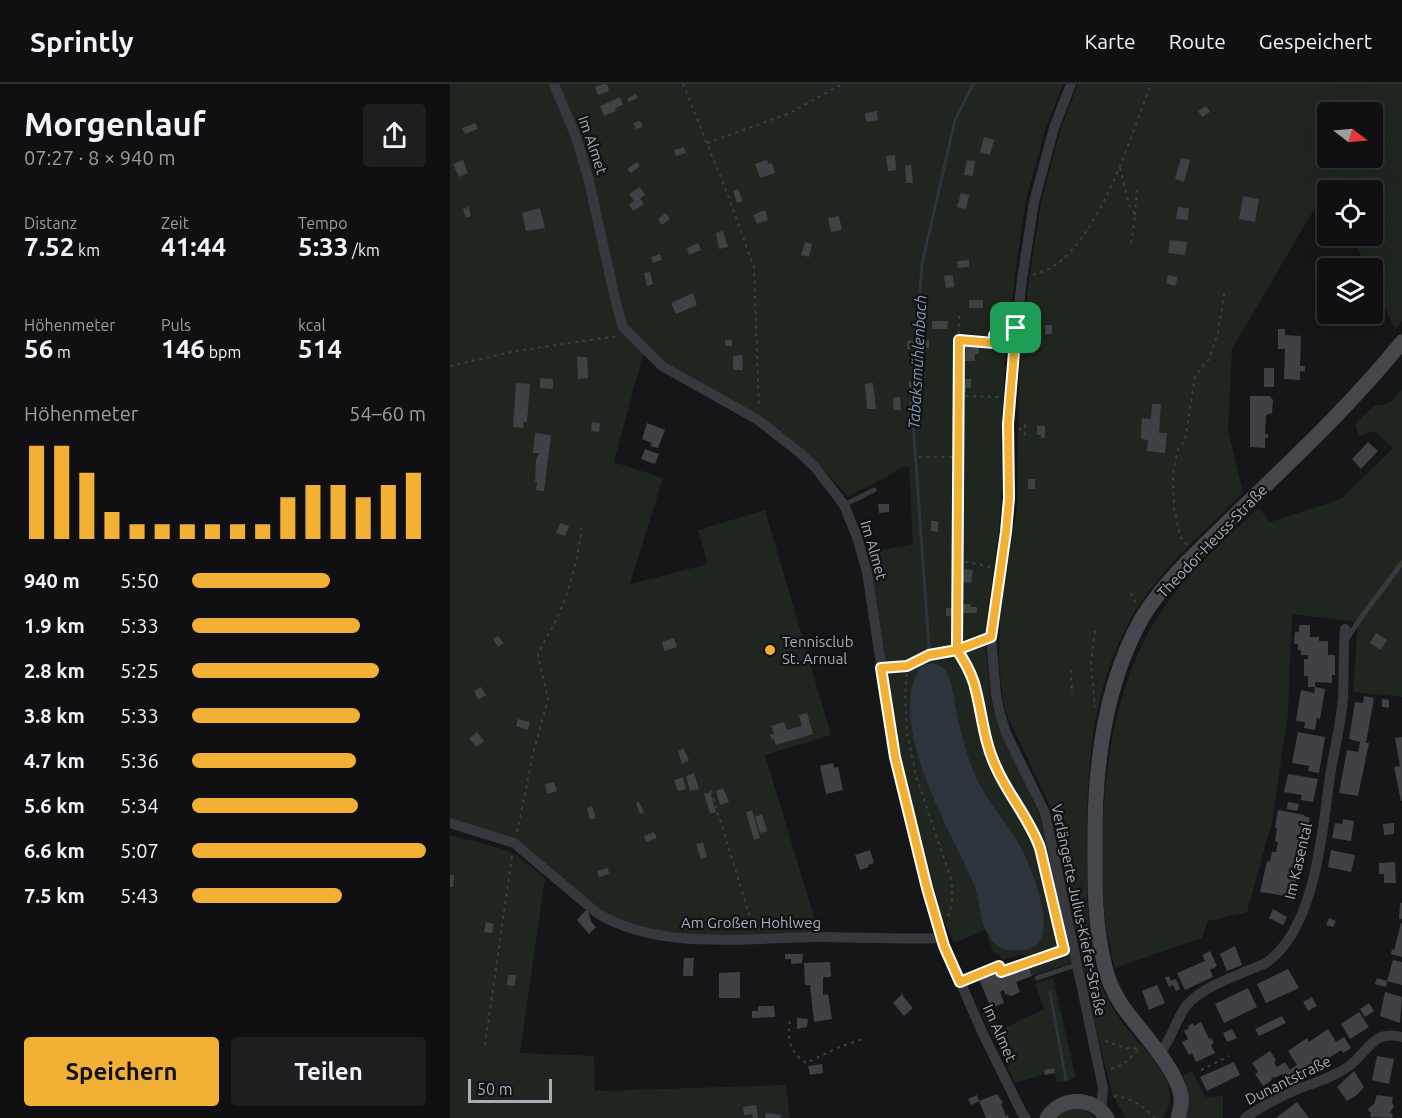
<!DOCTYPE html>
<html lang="de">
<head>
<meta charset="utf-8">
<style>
	body { margin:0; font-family:Ubuntu,sans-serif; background:#1e1e20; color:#f1f3f6; height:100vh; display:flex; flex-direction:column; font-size:22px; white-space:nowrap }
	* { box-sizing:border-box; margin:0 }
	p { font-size:20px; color:#9c9d9f }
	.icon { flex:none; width:33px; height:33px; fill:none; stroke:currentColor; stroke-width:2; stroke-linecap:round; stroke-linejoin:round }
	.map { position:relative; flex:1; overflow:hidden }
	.details { display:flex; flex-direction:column; background:#101012; width:450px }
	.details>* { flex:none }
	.needle { width:39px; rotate:106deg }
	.controls { position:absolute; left:867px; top:18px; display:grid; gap:12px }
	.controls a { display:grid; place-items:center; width:66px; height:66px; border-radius:6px; background:#101012; box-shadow:0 6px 24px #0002,0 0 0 2px #303032; font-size:30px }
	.scale { position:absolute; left:18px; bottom:15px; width:84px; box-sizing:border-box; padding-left:6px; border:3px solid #a8adb8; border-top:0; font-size:16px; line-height:21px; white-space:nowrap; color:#a8adb8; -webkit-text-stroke:4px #111113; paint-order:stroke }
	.pin { position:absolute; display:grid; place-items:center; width:51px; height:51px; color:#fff; margin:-26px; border-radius:12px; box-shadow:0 3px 9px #0006 }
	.round { display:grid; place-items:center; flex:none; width:63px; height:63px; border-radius:6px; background:#1e1e20 }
	.summary { display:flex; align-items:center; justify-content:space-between; height:102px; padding:0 24px }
	h1 { font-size:33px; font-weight:700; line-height:45px }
	.figures { display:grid; grid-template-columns:repeat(3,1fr); gap:9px; height:102px; padding:6px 24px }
	.figures div { display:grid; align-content:center }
	.figures b { font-size:26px; font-weight:700 }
	.figures small { font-size:16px; font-weight:400 }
	.figures p { font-size:16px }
	.chart { height:168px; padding:12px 24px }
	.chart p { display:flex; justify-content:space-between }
	.chart svg { width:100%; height:108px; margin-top:6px; stroke:#f2b134; stroke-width:6 }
	.button { display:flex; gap:12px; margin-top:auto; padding:12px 24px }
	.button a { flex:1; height:69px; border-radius:6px; background:#f2b134; color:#111; font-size:24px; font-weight:700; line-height:69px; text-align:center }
	.button a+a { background:#1e1e20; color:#f1f3f6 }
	ul { padding:0 24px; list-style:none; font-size:20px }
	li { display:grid; grid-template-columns:96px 72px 1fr; align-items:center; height:45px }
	li i { height:15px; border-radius:8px; background:#f2b134 }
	header { display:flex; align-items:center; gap:36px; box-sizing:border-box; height:84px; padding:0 30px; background:#101012; border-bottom:2px solid #303032 }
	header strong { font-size:28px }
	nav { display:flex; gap:33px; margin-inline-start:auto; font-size:21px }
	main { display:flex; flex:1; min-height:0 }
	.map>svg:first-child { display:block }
</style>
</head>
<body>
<header>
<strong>Sprintly</strong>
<nav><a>Karte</a><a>Route</a><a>Gespeichert</a></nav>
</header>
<main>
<section class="details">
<div class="summary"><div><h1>Morgenlauf</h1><p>07:27 · 8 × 940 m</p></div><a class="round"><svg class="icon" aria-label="share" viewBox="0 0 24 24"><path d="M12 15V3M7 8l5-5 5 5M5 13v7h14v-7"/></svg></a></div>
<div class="figures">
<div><p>Distanz</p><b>7.52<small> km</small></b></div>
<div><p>Zeit</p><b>41:44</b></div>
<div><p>Tempo</p><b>5:33<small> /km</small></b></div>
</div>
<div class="figures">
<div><p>Höhenmeter</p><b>56<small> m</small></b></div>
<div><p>Puls</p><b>146<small> bpm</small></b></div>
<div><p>kcal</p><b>514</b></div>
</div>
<div class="chart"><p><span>Höhenmeter</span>54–60 m</p>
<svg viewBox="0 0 160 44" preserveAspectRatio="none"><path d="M5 44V6M15 44V6M25 44V17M35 44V33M45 44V38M55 44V38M65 44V38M75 44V38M85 44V38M95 44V38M105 44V27M115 44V22M125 44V22M135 44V27M145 44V22M155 44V17"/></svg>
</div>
<ul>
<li><b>940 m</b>5:50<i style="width:59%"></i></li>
<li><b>1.9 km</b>5:33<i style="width:72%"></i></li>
<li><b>2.8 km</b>5:25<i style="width:80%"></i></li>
<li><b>3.8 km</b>5:33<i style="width:72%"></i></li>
<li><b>4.7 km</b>5:36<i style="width:70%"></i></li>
<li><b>5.6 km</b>5:34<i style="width:71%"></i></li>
<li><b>6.6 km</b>5:07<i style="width:100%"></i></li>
<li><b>7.5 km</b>5:43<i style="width:64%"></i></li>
</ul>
<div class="button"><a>Speichern</a><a>Teilen</a></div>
</section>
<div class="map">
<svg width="952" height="1034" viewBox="0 0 952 1034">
	<rect width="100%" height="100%" fill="#161618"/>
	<path fill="#1e261f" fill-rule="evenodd" d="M0,0H613L596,43L576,116L566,182L555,279L551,360L552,401L549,447L535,548L540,611L545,632L589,731L594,746L621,879L582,892L574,870L553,876L549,871L543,868L536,846L504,859L491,830L451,675L418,468L463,460L459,383L450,384L435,394L398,412L359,370L340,354L215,279L198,262L192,274L164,378L213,394L180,500L258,480L248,446L315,426L381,651L315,671L370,853L249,855L162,837L71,763L0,739Z
		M628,0H952V237L945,246L923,196L922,184H917L902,152H922V106H882L879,100L782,265L778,346L793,409C752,449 704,490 677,542C639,615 636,697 637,777C637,814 637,854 647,890C654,914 670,936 686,956C699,970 714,985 719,1004C722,1016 719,1025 713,1034H676L663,1012L647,949L609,769L602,726L556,629L552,610L549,575L550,531L567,423L569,290L578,202L591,119L610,47ZM878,28H922V74H878Z
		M952,306V613L903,608L908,538L842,530L838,630L822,738L797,828L758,837L752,854L665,884C660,864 655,842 654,821C647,734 657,619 702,542C729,496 770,460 809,424L820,438L891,415L943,364L924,347L909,352L905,340L925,321C938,323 943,315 952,306Z
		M0,751L56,766L69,773L95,794L70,969L144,972L145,1007L336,1001L340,1034H0Z
		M603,894L626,994L607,999L603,984L594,986L595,990L565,999L532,930L542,926L550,946L594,925L585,900Z
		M742,987L755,1013L773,1012V1034H735C739,1018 738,1006 733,991Z
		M625,1025L634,1026L646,1034H606L616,1027Z"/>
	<path fill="#2c353c" d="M480,579C486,580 492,581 495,586C502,597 504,614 506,626C511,648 516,670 525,691C540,725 567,747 580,784C588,804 610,863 573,866C564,867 554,867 547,861C528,845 532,819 523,798C500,746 434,637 471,582Z"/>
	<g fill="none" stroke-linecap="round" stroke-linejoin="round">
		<path stroke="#2c353c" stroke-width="3" d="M463,311L472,180L505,36L523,0
			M462,324L479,564
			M600,908L616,996"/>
	</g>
	<path fill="#404145" d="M153,0H157L159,7L148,11L145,3Z
		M186,10L187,14L179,18L177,15Z
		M170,13L173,21L165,24L166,27L154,32L150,22Z
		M756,22L760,28L752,33L748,27Z
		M427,27L428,36L416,38L415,29Z
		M190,37L193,43L186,45L183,39Z
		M25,39L28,45L15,50L12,44Z
		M534,53L544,56L540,71L530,68Z
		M234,63L236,69L226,72L224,66Z
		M445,71L446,86L438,87L436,72Z
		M731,74L740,76L734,98L725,95Z
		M13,76L18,89L9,93L3,80Z
		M317,76L318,80L322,79L325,89L310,94L305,80Z
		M517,76L525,77L523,92L514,91Z
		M187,78L190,82L181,89L177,85Z
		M461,81L463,99H456L455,82Z
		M190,103L195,111L190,114L194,120L183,127L179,121L184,117L179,110Z
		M288,105L293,117L287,119L283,107Z
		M511,109L519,111L516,125L507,123Z
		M793,112L809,115L805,138L789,135Z
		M19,123L21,132L16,134L13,125Z
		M728,123L739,124L738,136L726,135Z
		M90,124L95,144L76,147L72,129Z
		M315,126L318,136L307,140L303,131Z
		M216,129L220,135L212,141L208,135Z
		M389,132L392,146L381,148L378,134Z
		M273,147L278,163L269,165L266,149Z
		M720,156L737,158L735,171L718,169Z
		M355,158L362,160L359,173L351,171Z
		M248,159L251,166L239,171L237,164Z
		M210,170L212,176L203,179L201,173Z
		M519,176V183L508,184L507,177Z
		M200,188L203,200L197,202L194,189Z
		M503,191L504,203L496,204L494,192Z
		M718,191L728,193L725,202L716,199Z
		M243,209L247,221L226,230L221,219Z
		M519,216H533V224H519Z
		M482,237H498L497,245H482Z
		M595,241H602V250H595Z
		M828,245H835V251L851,252L850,282H855V288L850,287V296L834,295L835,265H828Z
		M275,256H282V262H275Z
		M479,256V264L457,265V257Z
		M512,260L529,261V270H525V277H515L516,265L511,264Z
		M292,271L293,286H283V272Z
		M127,273H137L138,294L128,295Z
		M814,284H824V303H814Z
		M466,288H475V294H467Z
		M90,294L103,295V305L90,304Z
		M512,295H521V304H516V308H512Z
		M467,297V304H459V298Z
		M66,299L80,300L77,338H74L73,344L63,343Z
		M423,299L426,325H417L415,300Z
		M460,307H471V316H460Z
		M800,312H820L823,316L822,329L816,331L815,350H818V354H815V364L800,363Z
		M450,313L451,326H444L443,314Z
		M460,318H466V327L460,326Z
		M702,320H711L709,349H717L715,369L697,367L698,356L691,355L692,334L701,335Z
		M142,338L150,339L149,348L141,347Z
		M197,339L215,346L208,364L200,362L202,359L192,355Z
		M587,342H595V354H591V351H587Z
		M85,349L101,351L94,407L86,406L87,398H85L86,376L89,369H83Z
		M918,358L928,367L911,385L902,375Z
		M195,365L209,370L205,380L191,375Z
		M578,395H585V405H578Z
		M428,420H439V428L429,429Z
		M481,437H488V448L481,447Z
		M110,439L119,442L115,452L106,449Z
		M514,485L523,486L521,499L513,498Z
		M513,520H521V523H527V529H513Z
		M496,524H503V532H496Z
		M849,541H860V553H869V557H878V571H885V591H882V599L865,598V603H858V592H854V575H858V571H851V566H848V560H844L845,548H849Z
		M926,549L937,556L931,566L920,559Z
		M48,552L54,559L48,563L43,555Z
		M224,554L227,563L214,567L212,558Z
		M31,603L36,611L28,616L24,607Z
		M865,603L875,605L870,635L867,634L865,646L854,644L855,638L846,637L851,606L864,609Z
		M914,612L924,614L916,659H919L908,712L889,709L897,666L908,668L910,658L899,655L905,618L913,619Z
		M932,615L939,616V624L932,623Z
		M357,629L363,650L326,661L324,655L322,656L320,651L324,650L321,642L334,638L337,646L352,642L349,631Z
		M68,635L80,638L78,646L66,642Z
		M27,648L34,657L26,663L19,654Z
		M848,648L875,653L869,689L858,687L859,682L842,679Z
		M952,653V717H951L944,683L950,682L945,654Z
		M233,664L239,676L232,680L228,667Z
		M383,679L384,684L388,683L393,706L376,710L370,682Z
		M244,689L249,705L240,707L236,692Z
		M838,690L868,695L863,718L851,716L852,711L834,708Z
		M233,693L236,705L228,707L224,696Z
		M104,698L107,707L97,710L95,700Z
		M273,704L279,718L270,721L266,707Z
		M260,708L266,728L260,729L254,710Z
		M189,718L194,728L190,730L186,719Z
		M838,718L849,720L847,727L837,725Z
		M142,722L146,734L140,736L137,724Z
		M302,726L310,754L304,756L296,728Z
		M828,726L854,731V732L860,734L850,773L846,772L843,791H847L843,812L836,811V812L810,808L817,777L820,778L822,768H826L828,758L825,757L827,744H825Z
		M312,730L317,747L310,749L305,733Z
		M893,735L904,737L901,757L882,754L885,739L892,740Z
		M944,739V750L934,751L933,740Z
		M204,748L207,754L196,758L194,752Z
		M253,758L257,773L251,775L246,760Z
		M420,766L424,779L418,781L419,783L410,786L405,771Z
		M881,766L905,771L901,788L878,783Z
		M945,778L946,799H934V790H929V779Z
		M158,784L159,790L149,793L147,787Z
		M0,791H4L3,803H0Z
		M950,819H952V835H949Z
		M137,825L142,839L146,843L139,850L127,836Z
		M823,825L837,833L833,841L819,834Z
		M879,834L886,837L883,843L876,841Z
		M36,838L44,840L42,849L34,848Z
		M951,839H952V873L941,870L942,865L944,866Z
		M785,862L792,881L777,887L770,870Z
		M760,867L767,882L760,886L763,893L735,906L727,889L755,877L752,871Z
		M335,870H353L352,879L341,880V875H335Z
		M234,874H244L243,892H233Z
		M576,875L582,892L566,898L570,908L562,912L555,910L554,906L550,908L554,919L541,924L529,895L540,890L538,885L544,882L546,887Z
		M943,876L952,878V901L937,897L936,903L925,900L927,894L937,897Z
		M380,878L381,893H373V911L378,910L382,935L364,938L360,901H355L354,879Z
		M838,885L849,904L816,919L807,900Z
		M290,888V914H269V889Z
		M58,891H66L65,902L57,901Z
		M719,892L721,897L726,895L730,905L726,907L723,901L719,903L715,894Z
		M707,901L715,919L699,926L692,907Z
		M798,904L807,923L774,939L765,920Z
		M935,908L952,913L950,939L930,932Z
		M453,909V912L463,924L454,932L443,919Z
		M862,913L867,922L858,927L853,918Z
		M919,919L924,927L915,933L910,925Z
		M308,922H324L325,933L302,934V927H308Z
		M909,928L919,943L900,955L891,940Z
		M832,932L836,939L809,952L805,945Z
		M347,934L358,935L357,943L347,945Z
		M751,938L759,955L761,954L764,959L761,961L765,969L746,978L742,969L739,971L732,958L738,955L734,947L739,944L738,942L743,939L744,942Z
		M782,945L787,954L777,958L773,949Z
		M878,945L886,958L894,953L901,964L893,969L891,966L873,978L871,976L852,988L853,990L846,995L842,989L835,994L832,990L825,994L824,993L821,995L822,996L813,1002L805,990L808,988L802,979L820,967L826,976L824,978L827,983L835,978L840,986L847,981L838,967L857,954L859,958Z
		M927,972L944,975L939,1000L922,996Z
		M784,978L790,991L757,1007L750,993Z
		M372,980L373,989L360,991L358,982Z
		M604,984L605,989L595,991L594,986Z
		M904,987L914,1003L907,1011L897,1017L887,1003Z
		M547,1010L553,1019L551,1020L556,1032L558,1031L559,1034H536L529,1017Z
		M527,1011L529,1017L521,1021L518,1015Z
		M927,1011L943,1013L942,1019L944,1022L940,1029L943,1030L942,1034L920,1033L921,1028L918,1027L919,1024L924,1020Z
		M847,1018L859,1034H828L827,1033Z
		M306,1021L308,1034H303L302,1030L294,1031L293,1023Z
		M316,1029L331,1031L330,1034H315Z"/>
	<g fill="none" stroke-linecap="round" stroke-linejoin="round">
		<path stroke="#3d3f44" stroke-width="2" stroke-dasharray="3 4.5" stroke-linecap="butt" d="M233,0L279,114L304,184L309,324
			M257,59L340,29L392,0
			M670,84L679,121L685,131L681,161
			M685,131L687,102
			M583,191C590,188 598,186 604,182C653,147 680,54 701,0
			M509,232L507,566C514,576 521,587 524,599C532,627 533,656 546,683C558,711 580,735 590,764
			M509,256L544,259
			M555,260L544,259V251L550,243H555
			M0,282L66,267L168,252
			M508,312L550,313
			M569,346L575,341V356
			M469,373H508
			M737,461L730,452L724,424L723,390L727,367L735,356L745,292L759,275L768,249L775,205
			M508,476L540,483
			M681,509L686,521
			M645,547L641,579L645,623
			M457,582L455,610L457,650L467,695L502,798V820L498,833
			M442,583L457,582L479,571L507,566L530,557
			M621,586L622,610
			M261,707L304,846
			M67,748L83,670L98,615L88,571C94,558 101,546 107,534C118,512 130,468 131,444
			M519,896L549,882L551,888L614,866
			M340,937C337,955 340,969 356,979L387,964L412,955
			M655,957L675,964L690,965
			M35,961L62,772
			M661,985L674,980L687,967
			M751,986L779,972
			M664,1012C682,1014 693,1022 705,1034"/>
		<path stroke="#37383d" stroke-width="5" d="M394,421L424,406
			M896,556L910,535L952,479
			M587,894L626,881"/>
		<path stroke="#37383d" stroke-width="10" d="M104,0L126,53L138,93L166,219L173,243L212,282L308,336L349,368L365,383L394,421L407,453L417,488L445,673L491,854L533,950L572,1029L576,1034
			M621,0L604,44L584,118L572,195L559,314V414L557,448L541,553L546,611L550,630L556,649L595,729L653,1004L651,1026
			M0,739L64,759L147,829C209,867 297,854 367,853C409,853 450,856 491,854
			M709,970C722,956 725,936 737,921C753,902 793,889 816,879C866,844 872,747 880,692C884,666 891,640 893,614C894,591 893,568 895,545
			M795,1034C812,1022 829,1013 848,1005C866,998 884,993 899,982C920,966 922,946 952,953"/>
		<path stroke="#45474d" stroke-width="15" d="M597,1034C611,1012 643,1012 657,1034
			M728,1034C730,1027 732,1019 731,1012C726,983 688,945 671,920C664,909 658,896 655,883C643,837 645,789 645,742C646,672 657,596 692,534C716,494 754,462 787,429C844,374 902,320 952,258"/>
	</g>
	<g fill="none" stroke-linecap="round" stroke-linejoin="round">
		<g stroke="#fff" stroke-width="12">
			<path id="route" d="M566,244L558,340L559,414L556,448L541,553L507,566L479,571L457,582L431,584L445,673L477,804L494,862L510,898L549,882L551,888L614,866L590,764C580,735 558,711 546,683C533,656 532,627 524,599C520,587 514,576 507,566L509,256L544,259V251L550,243L566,244"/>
		</g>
		<use href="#route" stroke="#f2b134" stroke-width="8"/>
	</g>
	<circle fill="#f2b134" stroke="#111113" stroke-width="2" cx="320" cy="566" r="6"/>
	<g text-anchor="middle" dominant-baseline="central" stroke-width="4.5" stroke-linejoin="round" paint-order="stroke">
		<g font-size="15" fill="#a8adb8" stroke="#111113">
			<text transform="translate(143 61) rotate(71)">Im Almet</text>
			<text transform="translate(762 457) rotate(-46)">Theodor-Heuss-Straße</text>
			<text transform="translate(424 466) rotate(74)">Im Almet</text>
			<text transform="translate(848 777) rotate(-77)">Im Kasental</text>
			<text transform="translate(629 826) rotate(78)">Verlängerte Julius-Kiefer-Straße</text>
			<text x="301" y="838">Am Großen Hohlweg</text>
			<text transform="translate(550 949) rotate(66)">Im Almet</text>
			<text transform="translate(838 996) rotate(-26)">Dunantstraße</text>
		</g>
		<g font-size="15" fill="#a8adb8" stroke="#111113" text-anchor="start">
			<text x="332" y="557">Tennisclub<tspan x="332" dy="17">St. Arnual</tspan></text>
		</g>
		<g font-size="16" font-style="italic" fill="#7f9bb3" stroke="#111113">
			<text transform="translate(467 278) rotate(-87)">Tabaksmühlenbach</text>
		</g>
	</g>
</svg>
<div class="controls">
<a><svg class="needle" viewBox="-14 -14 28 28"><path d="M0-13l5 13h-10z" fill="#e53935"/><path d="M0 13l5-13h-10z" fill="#9c9d9f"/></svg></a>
<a><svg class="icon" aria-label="locate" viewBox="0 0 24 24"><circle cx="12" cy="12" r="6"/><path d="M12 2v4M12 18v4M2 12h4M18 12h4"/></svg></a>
<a><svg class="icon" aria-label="layers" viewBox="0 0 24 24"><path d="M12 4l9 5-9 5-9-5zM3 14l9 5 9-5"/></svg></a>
</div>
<div class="scale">50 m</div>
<div class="pin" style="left:566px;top:244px;background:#1e9e55"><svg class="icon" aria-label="arrive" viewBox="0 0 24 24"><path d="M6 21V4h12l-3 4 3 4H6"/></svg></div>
</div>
</main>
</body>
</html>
